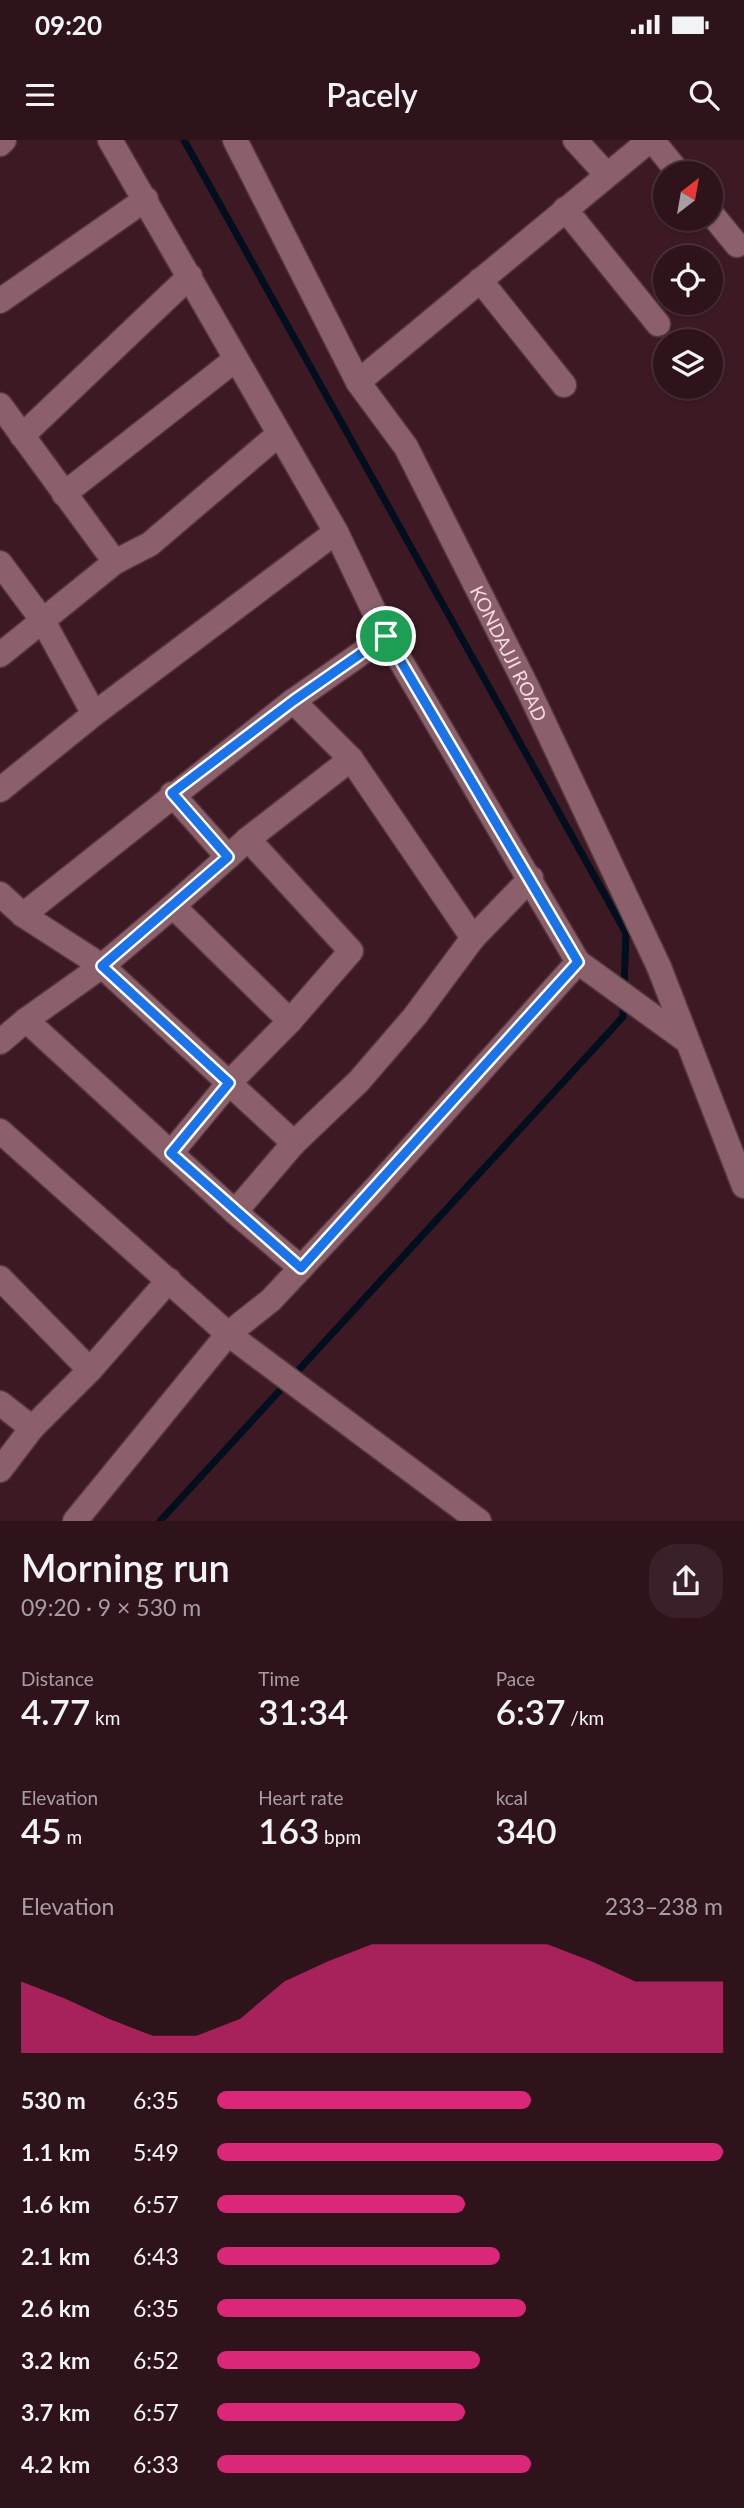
<!DOCTYPE html>
<html lang="en">
<head>
<meta charset="utf-8">
<style>
	body { margin:0; font-family:Lato,sans-serif; background:#3a2028; color:#f1f3f6; height:100vh; display:flex; flex-direction:column; font-size:26px; white-space:nowrap }
	* { box-sizing:border-box; margin:0 }
	p { font-size:23px; color:#a79ea3 }
	.icon { flex:none; width:38px; height:38px; fill:none; stroke:currentColor; stroke-width:2; stroke-linecap:round; stroke-linejoin:round }
	.map { position:relative; height:1381px; overflow:hidden }
	.side { display:flex; flex-direction:column; background:#2e131b; flex:1 }
	.side>* { flex:none }
	.needle { width:46px; rotate:31deg }
	.controls { position:absolute; left:653px; top:21px; display:grid; gap:14px }
	.controls a { display:grid; place-items:center; width:70px; height:70px; border-radius:50%; background:#2e131b; box-shadow:0 2px 5px #0004,0 0 0 2px #49323a; font-size:35px }
	.pin { position:absolute; display:grid; place-items:center; width:60px; height:60px; color:#fff; margin:-30px; border:4px solid #fff; border-radius:50%; box-shadow:0 2px 7px #0007 }
	.round { display:grid; place-items:center; flex:none; width:74px; height:74px; border-radius:28px; background:#3a2028 }
	.head { display:flex; align-items:center; justify-content:space-between; height:119px; padding:0 21px }
	h1 { font-size:38px; font-weight:600; line-height:52px }
	.metrics { display:grid; grid-template-columns:repeat(3,1fr); gap:10px; height:119px; padding:7px 21px }
	.metrics div { display:grid; align-content:center }
	.metrics b { font-size:35px; font-weight:600 }
	.metrics small { font-size:19px; font-weight:400 }
	.metrics p { font-size:19px }
	.chart { height:196px; padding:14px 21px }
	.chart p { display:flex; justify-content:space-between }
	.chart svg { width:100%; height:126px; margin-top:7px; fill:#db2777; opacity:.7 }
	ul { padding:0 21px; list-style:none; font-size:23px }
	li { display:grid; grid-template-columns:112px 84px 1fr; align-items:center; height:52px }
	li i { height:18px; border-radius:9px; background:#db2777 }
	.status { display:flex; justify-content:space-between; align-items:center; height:49px; padding:0 35px; background:#2e131b; direction:ltr }
	.status svg { height:19px; fill:currentColor }
	header { display:flex; justify-content:space-between; align-items:center; height:91px; padding:0 21px; background:#2e131b; font-size:32px; font-weight:600 }
	.map>svg:first-child { display:block }
</style>
</head>
<body>
<div class="status"><b>09:20</b><svg viewBox="0 0 49 12"><path d="M0 12V9h3v3zM5 12V6h3v6zM10 12V3h3v9zM15 12V0h3v12zM26 1h20v11H26zM47 4h2v5h-2z"/></svg></div>
<header><svg class="icon" aria-label="menu" viewBox="0 0 24 24"><path d="M4 6h16M4 12h16M4 18h16"/></svg>Pacely<svg class="icon" aria-label="search" viewBox="0 0 24 24"><circle cx="10" cy="10" r="6"/><path d="M15 15l6 6"/></svg></header>
<div class="map">
<svg width="744" height="1381" viewBox="0 0 744 1381">
	<rect width="100%" height="100%" fill="#3d1924"/>
	<g fill="none" stroke-linecap="round" stroke-linejoin="round">
		<path stroke="#000e1d" stroke-width="7" d="M184,0L626,793L624,847
			M160,1381L623,877V863"/>
		<g stroke="#553740" stroke-width="27">
			<g id="minor">
				<path id="s1" d="M235,0L358,242L406,307L528,549L659,827L744,1046"/>
				<path d="M575,0L607,35"/>
				<path d="M652,0L679,33"/>
				<path d="M0,4L4,0"/>
				<path d="M565,69L658,184"/>
				<path d="M710,72L737,105"/>
				<path d="M480,140L564,245"/>
				<path d="M0,161L146,59"/>
				<path d="M358,242L650,0"/>
				<path d="M0,265L115,422L0,515"/>
				<path d="M22,296L190,136"/>
				<path d="M64,354L236,219"/>
				<path d="M115,422L150,404L279,294"/>
				<path d="M0,423L43,481L94,574L0,650"/>
				<path d="M293,561L351,619"/>
				<path d="M94,574L336,392"/>
				<path d="M172,654L228,717"/>
				<path d="M248,699L351,619L473,798"/>
				<path d="M0,754L23,775L102,826L173,766L290,881L351,811L248,699L173,766"/>
				<path d="M23,775L293,561L386,496"/>
				<path d="M578,822L687,901"/>
				<path d="M26,880L102,826L294,1003"/>
				<path d="M0,902L26,880L235,1072"/>
				<path d="M0,991L228,1194L479,1381"/>
				<path d="M171,1013L229,943L290,881"/>
				<path d="M301,1128L235,1072L294,1003L359,941L415,876L473,798L531,738"/>
				<path d="M0,1138L90,1230L32,1288L0,1263"/>
				<path d="M90,1230L169,1140"/>
				<path d="M0,1330L32,1288"/>
				<path d="M75,1381L228,1194L271,1160L373,1051L578,822L386,496L336,392L110,0"/>
			</g>
		</g>
		<use href="#minor" stroke="#8c606b" stroke-width="24"/>
	</g>
	<g fill="none" stroke-linecap="round" stroke-linejoin="round">
		<g stroke="#fff" stroke-width="14">
			<path id="route" d="M386,496L578,822L301,1128L171,1013L229,943L102,826L228,717L172,653L293,561Z"/>
		</g>
		<use href="#route" stroke="#1a73e8" stroke-width="9"/>
	</g>
	<g text-anchor="middle" dominant-baseline="central" stroke-width="6" stroke-linejoin="round" paint-order="stroke">
		<g font-size="19" fill="#f5dce1" stroke="#3d1924">
			<text stroke="none"><textPath href="#s1" startOffset="583">KONDAJJI ROAD</textPath></text>
		</g>
	</g>
</svg>
<div class="controls">
<a><svg class="needle" viewBox="-14 -14 28 28"><path d="M0-13l5 13h-10z" fill="#e53935"/><path d="M0 13l5-13h-10z" fill="#a79ea3"/></svg></a>
<a><svg class="icon" aria-label="locate" viewBox="0 0 24 24"><circle cx="12" cy="12" r="6"/><path d="M12 2v4M12 18v4M2 12h4M18 12h4"/></svg></a>
<a><svg class="icon" aria-label="layers" viewBox="0 0 24 24"><path d="M12 4l9 5-9 5-9-5zM3 14l9 5 9-5"/></svg></a>
</div>
<div class="pin" style="left:386px;top:496px;background:#1e9e55"><svg class="icon" aria-label="arrive" viewBox="0 0 24 24"><path d="M6 21V4h12l-3 4 3 4H6"/></svg></div>
</div>
<section class="side">
<div class="head"><div><h1>Morning run</h1><p>09:20 · 9 × 530 m</p></div><a class="round"><svg class="icon" aria-label="share" viewBox="0 0 24 24"><path d="M12 15V3M7 8l5-5 5 5M5 13v7h14v-7"/></svg></a></div>
<div class="metrics">
<div><p>Distance</p><b>4.77<small> km</small></b></div>
<div><p>Time</p><b>31:34</b></div>
<div><p>Pace</p><b>6:37<small> /km</small></b></div>
</div>
<div class="metrics">
<div><p>Elevation</p><b>45<small> m</small></b></div>
<div><p>Heart rate</p><b>163<small> bpm</small></b></div>
<div><p>kcal</p><b>340</b></div>
</div>
<div class="chart"><p><span>Elevation</span>233–238 m</p>
<svg viewBox="0 0 160 44" preserveAspectRatio="none"><path d="M0 44V19L10 25L20 32L30 38L40 38L50 32L60 19L70 12L80 6L90 6L100 6L110 6L120 6L130 12L140 19L150 19L160 19V44z"/></svg>
</div>
<ul>
<li><b>530 m</b>6:35<i style="width:62%"></i></li>
<li><b>1.1 km</b>5:49<i style="width:100%"></i></li>
<li><b>1.6 km</b>6:57<i style="width:49%"></i></li>
<li><b>2.1 km</b>6:43<i style="width:56%"></i></li>
<li><b>2.6 km</b>6:35<i style="width:61%"></i></li>
<li><b>3.2 km</b>6:52<i style="width:52%"></i></li>
<li><b>3.7 km</b>6:57<i style="width:49%"></i></li>
<li><b>4.2 km</b>6:33<i style="width:62%"></i></li>
</ul>
</section>
</body>
</html>
